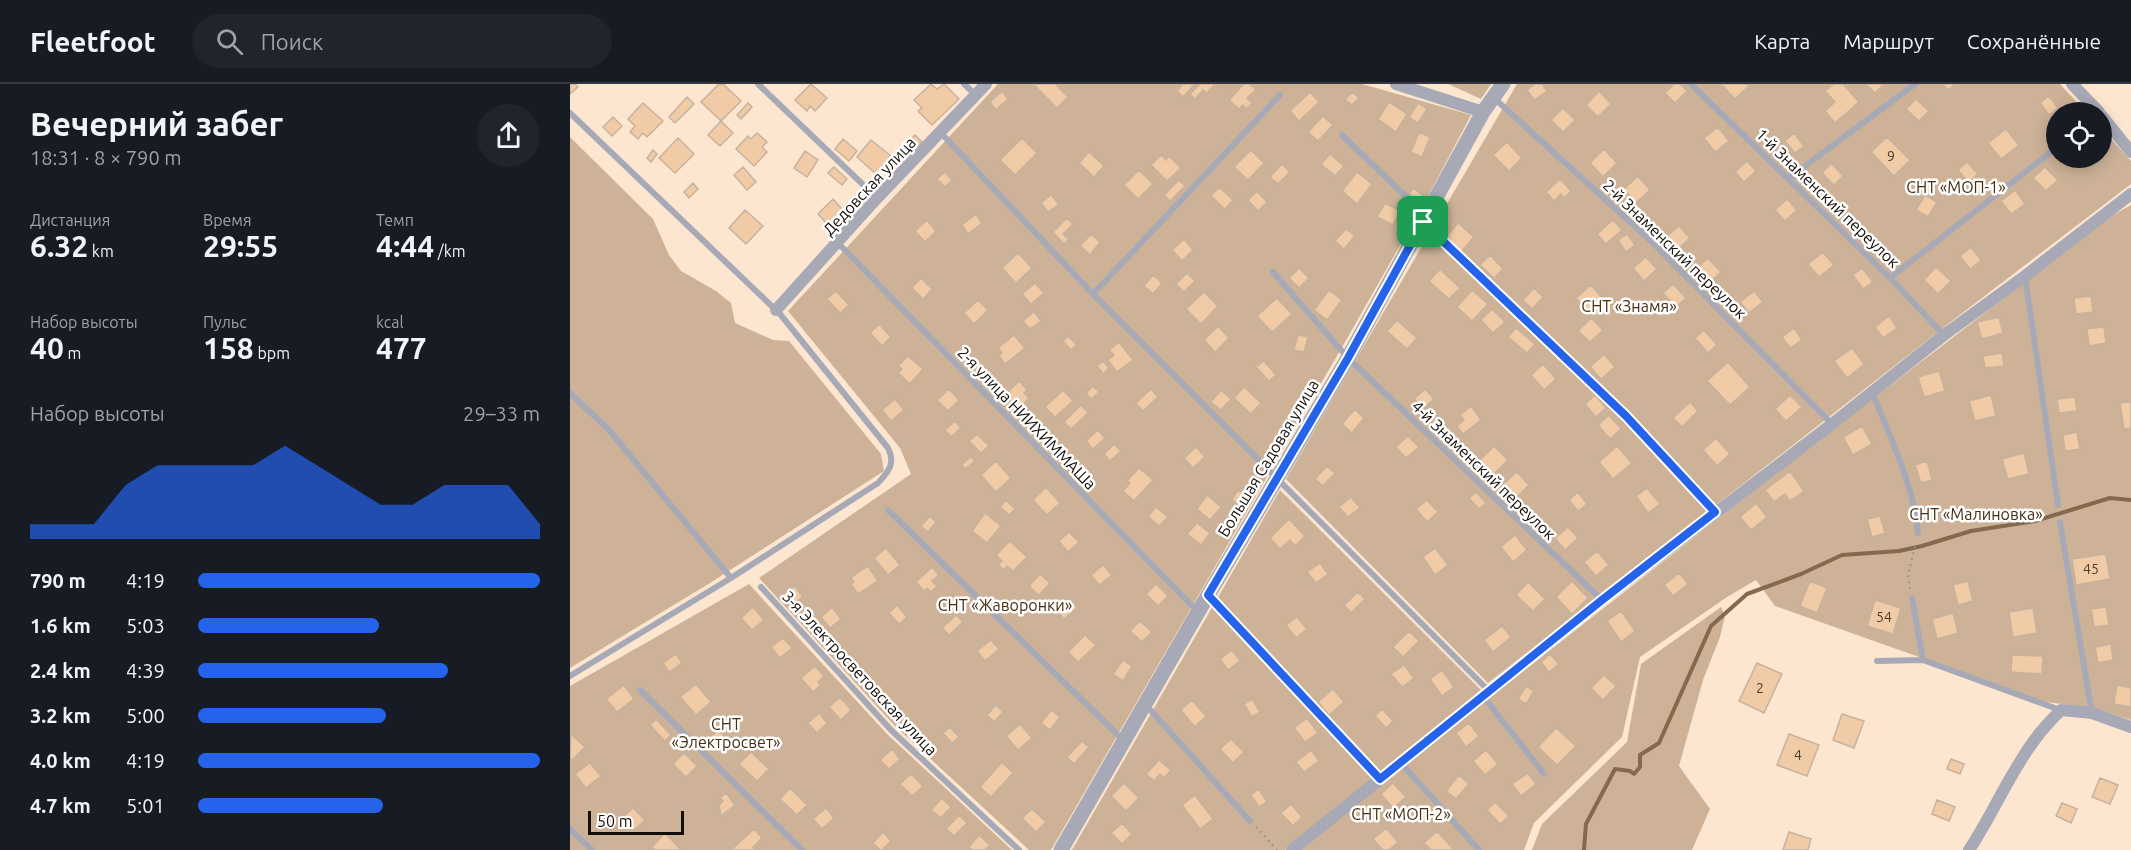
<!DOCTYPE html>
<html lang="ru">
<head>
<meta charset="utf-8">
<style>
	body { margin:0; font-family:Ubuntu,sans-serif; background:#20242c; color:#f1f3f6; height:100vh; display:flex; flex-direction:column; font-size:22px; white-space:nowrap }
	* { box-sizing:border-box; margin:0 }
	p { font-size:20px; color:#9ea1a6 }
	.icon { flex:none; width:33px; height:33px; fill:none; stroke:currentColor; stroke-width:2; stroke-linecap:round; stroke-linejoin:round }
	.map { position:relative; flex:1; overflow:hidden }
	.details { display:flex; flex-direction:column; background:#171b24; width:570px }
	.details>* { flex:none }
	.fabs { position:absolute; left:1476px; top:18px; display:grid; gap:12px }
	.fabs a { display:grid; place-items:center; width:66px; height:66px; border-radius:50%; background:#171b24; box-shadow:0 3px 15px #0003; font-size:30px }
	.scale { position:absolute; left:18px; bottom:15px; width:96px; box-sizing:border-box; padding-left:6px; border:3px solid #140d06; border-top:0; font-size:16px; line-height:21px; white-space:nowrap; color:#140d06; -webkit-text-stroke:4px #fff; paint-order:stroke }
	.pin { position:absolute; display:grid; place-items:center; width:51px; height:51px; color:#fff; margin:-26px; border-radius:12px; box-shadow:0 3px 9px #0006 }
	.round { display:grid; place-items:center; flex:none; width:63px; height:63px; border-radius:32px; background:#20242c }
	.summary { display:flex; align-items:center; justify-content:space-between; height:102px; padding:0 30px }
	h1 { font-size:33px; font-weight:600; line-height:45px }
	.metrics { display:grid; grid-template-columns:repeat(3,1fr); gap:9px; height:102px; padding:6px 30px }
	.metrics div { display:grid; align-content:center }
	.metrics b { font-size:30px; font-weight:600 }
	.metrics small { font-size:16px; font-weight:400 }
	.metrics p { font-size:16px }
	.chart { height:168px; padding:12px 30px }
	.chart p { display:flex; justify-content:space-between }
	.chart svg { width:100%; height:108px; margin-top:6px; fill:#2563eb; opacity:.7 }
	ul { padding:0 30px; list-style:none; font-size:20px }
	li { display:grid; grid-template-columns:96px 72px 1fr; align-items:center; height:45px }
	li i { height:15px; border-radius:8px; background:#2563eb }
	header { display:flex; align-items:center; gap:36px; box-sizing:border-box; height:84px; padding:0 30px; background:#171b24; border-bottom:2px solid #363941 }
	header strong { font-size:28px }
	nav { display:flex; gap:33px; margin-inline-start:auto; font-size:21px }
	.search { width:420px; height:54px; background:#20242c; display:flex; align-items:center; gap:15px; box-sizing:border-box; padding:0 21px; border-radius:33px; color:#9ea1a6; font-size:22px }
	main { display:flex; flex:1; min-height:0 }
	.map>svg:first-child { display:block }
</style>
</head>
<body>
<header>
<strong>Fleetfoot</strong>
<div class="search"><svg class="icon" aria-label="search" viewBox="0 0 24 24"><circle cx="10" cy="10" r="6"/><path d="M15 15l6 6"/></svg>Поиск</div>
<nav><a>Карта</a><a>Маршрут</a><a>Сохранённые</a></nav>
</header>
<main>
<section class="details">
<div class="summary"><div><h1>Вечерний забег</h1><p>18:31 · 8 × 790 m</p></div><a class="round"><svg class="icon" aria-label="share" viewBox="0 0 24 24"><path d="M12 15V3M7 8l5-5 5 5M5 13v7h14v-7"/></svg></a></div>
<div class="metrics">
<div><p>Дистанция</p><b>6.32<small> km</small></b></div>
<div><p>Время</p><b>29:55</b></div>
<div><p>Темп</p><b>4:44<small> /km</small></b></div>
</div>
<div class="metrics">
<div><p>Набор высоты</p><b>40<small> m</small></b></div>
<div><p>Пульс</p><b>158<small> bpm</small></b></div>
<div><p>kcal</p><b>477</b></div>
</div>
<div class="chart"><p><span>Набор высоты</span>29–33 m</p>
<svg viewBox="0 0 160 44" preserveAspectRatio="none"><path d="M0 44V38L10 38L20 38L30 22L40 14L50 14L60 14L70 14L80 6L90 14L100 22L110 30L120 30L130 22L140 22L150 22L160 38V44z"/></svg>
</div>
<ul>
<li><b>790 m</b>4:19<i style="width:100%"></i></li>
<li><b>1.6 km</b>5:03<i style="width:53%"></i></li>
<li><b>2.4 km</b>4:39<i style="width:73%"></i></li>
<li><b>3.2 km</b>5:00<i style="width:55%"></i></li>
<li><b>4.0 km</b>4:19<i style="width:100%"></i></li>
<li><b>4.7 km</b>5:01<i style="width:54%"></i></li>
</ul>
</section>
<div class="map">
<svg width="1561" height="766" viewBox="0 0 1561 766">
	<rect width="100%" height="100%" fill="#fce6d0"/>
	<path fill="#cdb297" d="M428,0H792L901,31L857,114L775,258L481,766H459L325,642L189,494L341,390L330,364L218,227Z
		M878,0H921L911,15Z
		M947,0H1490L1516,28H1486V74H1532V45L1561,77V100L1378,240L918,599L716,395Z
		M0,53L83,135L99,171L111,187L146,207L161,219L165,239L203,256L219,257L311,370L314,387L140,499L0,584Z
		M1561,121V636L1523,624L1476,618L1205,522L1186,496L1157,513L1070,573L1052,653L964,739L954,766H729C997,550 1269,340 1543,131Z
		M710,406L911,606L715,766H502Z
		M179,500L317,650L442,766H0V602Z
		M1151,523L1155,532L1150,553L1133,596L1109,682L1140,725L1122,766H962L972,740L1057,658L1071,580Z"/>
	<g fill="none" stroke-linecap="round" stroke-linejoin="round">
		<path stroke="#85694e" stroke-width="4" d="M1014,766L1016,740L1045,685L1060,687L1064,690L1070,683V671L1089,659L1141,542L1177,510L1231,490L1272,471L1329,467L1352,462L1401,447L1465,437L1540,414L1561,416"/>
	</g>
	<path fill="#f1cba6" stroke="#c7b29e" stroke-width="1.5" d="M0,0H5L8,3L0,10Z
		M149,0H153L171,17L151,37L131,18Z
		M241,0L257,14L245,27L240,22L237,27L225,16Z
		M361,0L367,5L374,0L389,15L362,41L348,27L352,24L344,16Z
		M463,0H488L486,1L498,13L487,24Z
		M613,0H625L613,13L607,7Z
		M630,0H645L637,9L633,6L625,15L620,10Z
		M674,0H680L686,6L677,14L682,19L676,25L673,21L669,25L659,16Z
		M965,0H972L977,7L964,16L957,6Z
		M1104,0H1110L1117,7L1105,19L1095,9Z
		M1151,0H1177L1179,2L1165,15Z
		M1264,0H1273L1289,18L1265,39L1255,27L1265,18L1255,7Z
		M1296,0H1314L1305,9Z
		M1373,0H1386L1378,6Z
		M432,7L438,15L426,26L420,18Z
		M1029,7L1041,20L1028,33L1016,21Z
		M740,8L749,18L729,37L720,27Z
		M782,8L789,14L782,21L775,16Z
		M1479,12L1488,24L1479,31L1470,19Z
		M117,13L124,20L105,39L99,33Z
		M1346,15L1359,27L1349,37L1336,25Z
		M819,18L837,30L826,48L808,35Z
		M73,19L93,37L77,53L73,49L68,55L60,48L65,42L58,35Z
		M178,19L182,23L171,35L167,31Z
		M848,19L857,25L848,39L839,33Z
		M993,24L1005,36L993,48L981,36Z
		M753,32L763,41L748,57L738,48Z
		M43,33L52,42L42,52L33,43Z
		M151,37L163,49L150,62L138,51Z
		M1148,43L1159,57L1145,68L1134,54Z
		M1436,45L1449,61L1431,75L1418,59Z
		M849,48L860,53L852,73L841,68Z
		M187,49L197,58L192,63L197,68L184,82L166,65L178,52L181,55Z
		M1224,49L1234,62L1225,69L1215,57Z
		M345,51L352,58L347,63L340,56Z
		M1317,53L1340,76L1324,92L1301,68Z
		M108,54L124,70L105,89L89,74Z
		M452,54L467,69L445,91L430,76Z
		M273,55L287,67L279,77L265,65Z
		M301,56L321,72L306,90L287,73Z
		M1532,56L1540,64L1532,73Z
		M937,58L952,74L939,87L923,71Z
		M1034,65L1047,79L1033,93L1020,79Z
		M83,66L87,70L81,78L77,74Z
		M681,66L694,79L678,96L664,83Z
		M235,67L248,76L237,93L224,84Z
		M519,68L534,82L524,93L509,79Z
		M760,70L774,82L765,92L751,80Z
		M591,71L596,76L599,72L611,84L597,97L581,81Z
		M1512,74H1531L1523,83Z
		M1177,77L1186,87L1174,98L1165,88Z
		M1397,78L1408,90L1399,99L1388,86Z
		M1261,79L1273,92L1264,101L1252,89Z
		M712,80L720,88L708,100L700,93Z
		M173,83L186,98L177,106L164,91Z
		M264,83L277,95L272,101L258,89Z
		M1475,83L1488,96L1476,107L1463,94Z
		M569,86L583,100L568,115L554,101Z
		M375,88L382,96L375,103L367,95Z
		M787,88L802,100L787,120L772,107Z
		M1068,92L1080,106L1066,119L1054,105Z
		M990,95L1001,107L994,114L991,110L984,117L976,108Z
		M609,96L615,102L600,117L594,111Z
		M123,99L128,105L119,114L114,108Z
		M649,103L663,116L655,125L641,112Z
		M843,104L854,112L849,118L839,110Z
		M1445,106L1455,120L1441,130L1431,117Z
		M687,107L697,118L688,127L678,116Z
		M481,111L489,120L478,128L471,119Z
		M1355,111L1367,118L1358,133L1346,126Z
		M263,115L276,130L261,144L248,130Z
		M1217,115L1227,126L1215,137L1205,126Z
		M815,119L830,127L823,141L807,133Z
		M175,126L193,142L176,160L159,144Z
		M406,130L412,139L398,150L392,141Z
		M497,134L503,140L493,150L499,155L494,160L483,148Z
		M357,136L366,147L355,158L345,147Z
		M1043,136L1052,146L1036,160L1027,150Z
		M888,139L904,153L891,168L875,154Z
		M1109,142L1120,154L1107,166L1096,153Z
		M776,145L785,152L774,165L765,157Z
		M521,150L530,158L520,171L510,162Z
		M1057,150L1065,161L1056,168L1048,156Z
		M614,155L623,166L612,177L602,166Z
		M1401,163L1411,176L1400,185L1390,172Z
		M1253,168L1264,181L1249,193L1238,180Z
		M448,169L462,184L446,199L432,184Z
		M920,171L933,185L924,194L910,181Z
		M1076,173L1087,185L1074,197L1063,184Z
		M1138,174L1151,188L1140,198L1127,184Z
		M1366,183L1381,197L1368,210L1354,196Z
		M729,184L739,194L729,204L719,194Z
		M1292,184L1303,198L1293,205L1283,191Z
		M870,185L890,204L879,215L859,197Z
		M617,189L625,197L614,208L606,200Z
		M583,191L592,199L583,210L574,202Z
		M351,194L362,205L353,215L342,204Z
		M465,199L474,209L461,220L452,210Z
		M1103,200L1116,214L1106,223L1093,209Z
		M1021,201L1033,215L1018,228L1006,214Z
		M964,204L973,213L962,225L953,216Z
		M759,206L772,216L757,236L744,226Z
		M902,206L918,220L902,237L887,223Z
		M266,207L279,221L270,229L257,215Z
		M1184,207L1193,218L1179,229L1170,218Z
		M634,208L648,222L631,240L616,225Z
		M1521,212L1523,228L1506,230L1504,214Z
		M707,214L722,230L702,248L687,232Z
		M408,216L418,226L404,240L394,229Z
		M922,225L935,238L923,249L911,236Z
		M464,228L471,237L460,245L453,237Z
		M1319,232L1327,244L1313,254L1305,243Z
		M1429,233L1433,249L1412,255L1407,238Z
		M1021,234L1033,246L1020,258L1008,247Z
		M827,236L847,254L837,265L817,247Z
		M309,240L321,253L312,262L300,249Z
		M648,242L659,254L645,268L634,256Z
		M1534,243L1536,259L1519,262L1517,245Z
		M946,244L965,260L957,269L938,253Z
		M1224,244L1232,256L1220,264L1212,253Z
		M1134,246L1147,261L1138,269L1125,254Z
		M444,251L455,264L435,280L429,272L432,269L428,264Z
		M728,251L738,253L734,268L724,266Z
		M498,252L507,261L501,266L493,257Z
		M549,258L563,276L547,288L538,276L544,271L539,266Z
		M1282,264L1294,280L1277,294L1264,277Z
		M1432,269L1434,282L1415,284L1413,272Z
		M1034,270L1045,283L1031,295L1020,283Z
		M338,272L353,285L340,300L328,289L332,285L328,282Z
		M533,277L539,284L533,290L527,282Z
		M694,277L706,291L699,297L686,283Z
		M1158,278L1180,303L1160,321L1137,297Z
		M973,280L986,295L974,306L961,291Z
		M1369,287L1375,307L1354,313L1348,293Z
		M449,297L457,306L454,309L459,314L449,325L435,311Z
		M523,302L529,308L521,315L516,309Z
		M674,303L691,319L681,330L664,314Z
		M379,305L389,316L378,327L367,316Z
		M581,305L588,313L573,327L566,319Z
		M855,305L864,315L853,325L844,315Z
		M493,306L503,317L485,333L475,323Z
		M651,306L661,315L651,326L641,318Z
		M1025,311L1036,324L1026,333L1015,320Z
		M1220,311L1232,323L1216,337L1205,325Z
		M1421,311L1426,332L1405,337L1399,317Z
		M1505,313L1507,327L1489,329L1487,315Z
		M325,315L334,326L321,337L312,326Z
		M1120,318L1128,327L1112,343L1103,334Z
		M1561,318V344L1554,345L1550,319Z
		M511,321L518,329L501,345L494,338Z
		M901,322L911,336L893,350L887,342L894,336L890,331Z
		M785,325L794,334L782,349L772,340Z
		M1039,331L1051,345L1040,355L1028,341Z
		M385,337L391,344L381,353L375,346Z
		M1292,342L1302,360L1283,371L1273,353Z
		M528,346L535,354L523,365L516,357Z
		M1507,348L1510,365L1495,367L1493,351Z
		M407,350L419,362L411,369L399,357Z
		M838,352L849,363L836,374L826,363Z
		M1146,354L1160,370L1147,382L1133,366Z
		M544,360L551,367L540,377L534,370Z
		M924,362L938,376L921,393L907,379Z
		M1047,362L1062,379L1043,395L1029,378Z
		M626,363L635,373L623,384L614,374Z
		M1454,369L1459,390L1438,395L1432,375Z
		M401,373L405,377L395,385L392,380Z
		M426,377L441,394L426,408L411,391Z
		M1357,377L1362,396L1351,399L1345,381Z
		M757,382L765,389L753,402L745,395Z
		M569,384L583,396L564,417L553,407L560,399L557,397Z
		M1220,387L1234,407L1220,417L1215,410L1204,418L1195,406Z
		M947,388L959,401L944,416L931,402Z
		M476,403L490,419L477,431L463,416Z
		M1077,404L1090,420L1078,429L1066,412Z
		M668,406L679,413L672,423L662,416Z
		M906,408L916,419L909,425L899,414Z
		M1008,408L1017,420L1008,427L999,416Z
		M637,411L651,423L640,436L627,425Z
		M781,413L790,424L778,433L769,423Z
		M436,416L445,425L439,431L430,423Z
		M857,416L868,428L857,438L846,425Z
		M1186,419L1197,433L1181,446L1170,433Z
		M586,423L598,433L589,442L578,432Z
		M415,429L431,442L417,459L402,447Z
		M360,432L366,438L358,448L351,442Z
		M1310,432L1315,449L1302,453L1297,435Z
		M719,435L735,452L725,462L720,456L710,465L700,454Z
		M627,439L640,449L631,461L617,450Z
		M998,443L1008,454L995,466L985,454Z
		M499,448L509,458L498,468L489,457Z
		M945,451L957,466L943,478L931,463Z
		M440,457L457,473L443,487L437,482L434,486L428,481L432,477L426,471Z
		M316,464L330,481L318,491L304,474Z
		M865,464L878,481L865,491L853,473Z
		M1027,467L1039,481L1026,492L1014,478Z
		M1536,470L1540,495L1506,501L1502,475Z
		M750,479L758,490L746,499L737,488Z
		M533,481L542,491L529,501L521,491Z
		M298,482L308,497L288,510L281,500L284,498L281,493Z
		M362,483L369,491L362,497L367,502L361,508L357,504L354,507L346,498Z
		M1109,489L1118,500L1103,512L1094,501Z
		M470,490L480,499L469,511L459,502Z
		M1002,497L1018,514L1002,530L986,513Z
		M1240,497L1257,504L1247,529L1230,522Z
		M1398,497L1403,517L1388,521L1383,501Z
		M958,498L975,515L963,527L946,511Z
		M586,500L598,512L588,522L576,510Z
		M225,502L233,513L221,521L213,510Z
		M788,508L795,515L781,529L774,521Z
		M498,514L507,524L494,535L486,526Z
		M1305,516L1331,524L1323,550L1297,542Z
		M327,521L337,533L329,540L319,529Z
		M183,523L194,536L182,546L171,534Z
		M262,523L271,535L260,544L251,533Z
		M1536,523L1539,541L1524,543L1521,525Z
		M1463,524L1467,549L1443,553L1439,528Z
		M1051,527L1065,547L1051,558L1037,537Z
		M1383,529L1388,549L1367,555L1362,535Z
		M386,531L393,538L379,551L372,544Z
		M727,533L737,545L726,554L716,541Z
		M570,537L582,548L572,558L560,547Z
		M932,542L941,553L923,568L914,556Z
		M839,547L849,557L833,573L823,563Z
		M515,551L526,561L508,578L498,568Z
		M213,554L222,564L210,574L201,563Z
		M421,556L429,565L415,577L407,567Z
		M1541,560L1543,576L1528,579L1525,563Z
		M662,566L670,577L658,586L650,575Z
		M106,570L112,579L99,588L93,579Z
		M980,570L989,580L979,588L971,578Z
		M1442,571L1473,572L1472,590L1441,588Z
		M553,576L562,582L553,597L543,590Z
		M1187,579L1212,590L1194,629L1169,617Z
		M834,581L844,594L832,603L821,590Z
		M245,582L254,592L248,598L251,601L243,608L231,594Z
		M872,586L884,603L872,612L860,595Z
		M1034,591L1046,602L1033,616L1021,604Z
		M126,600L141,618L126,631L110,613Z
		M54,601L64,615L47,628L36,615Z
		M1547,601L1561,604V623L1544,620Z
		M956,602L964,607L956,620L948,615Z
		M763,605L774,618L759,631L748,618Z
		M312,611L324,624L318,630L305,617Z
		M270,613L281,626L271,636L259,623Z
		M682,615L690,628L682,633L674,620Z
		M622,616L636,632L625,643L611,626Z
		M426,621L433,628L424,638L417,631Z
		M812,625L823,637L816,644L805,632Z
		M481,626L490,633L480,646L471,639Z
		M249,629L257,639L247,649L238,639Z
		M1272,630L1294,637L1284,664L1263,656Z
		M737,634L748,649L735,658L724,644Z
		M86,635L101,651L95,657L80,641Z
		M899,639L909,652L896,663L886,649Z
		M450,640L462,654L448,666L436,652Z
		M380,643L389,653L382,659L373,649Z
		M986,644L1006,662L987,681L968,663Z
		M149,646L157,656L145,665L137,655Z
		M1,650L15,663L2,676L0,674Z
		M1219,650L1249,661L1237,692L1207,681Z
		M661,655L674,668L663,679L650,665Z
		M512,657L519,663L504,680L497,673Z
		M322,665L330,675L319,685L310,676Z
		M741,666L749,677L734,688L726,678Z
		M916,666L928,680L915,691L903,677Z
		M181,668L199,685L187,697L169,680Z
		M114,669L127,682L116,693L103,680Z
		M1381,675L1394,680L1390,690L1377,685Z
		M589,676L601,686L594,694L590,690L584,697L576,690Z
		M432,678L443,689L421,713L410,703Z
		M20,679L31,692L16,704L5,690Z
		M958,689L966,700L951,712L942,700Z
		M341,690L353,702L342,712L330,700Z
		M889,691L899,700L886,715L876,707Z
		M1530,694L1548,701L1540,720L1522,713Z
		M554,699L569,714L556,727L541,712Z
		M823,699L836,713L823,724L811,710Z
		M220,704L237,721L227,731L210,715Z
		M689,705L697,718L689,723L681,711Z
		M156,709L165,721L151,732L149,721L153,717L150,714Z
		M625,711L643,735L630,745L612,721Z
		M372,714L381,723L371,734L361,726Z
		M1367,716L1385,723L1379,737L1362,730Z
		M925,718L939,732L930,740L917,726Z
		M1492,719L1507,725L1501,739L1486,732Z
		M721,720L732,733L723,742L711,729Z
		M63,724L75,736L64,746L52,734Z
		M256,724L264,734L252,745L243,735Z
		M462,725L476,738L466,748L452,734Z
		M389,731L397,739L384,752L376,745Z
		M552,739L562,750L552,760L541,749Z
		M816,744L828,758L819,766H813L803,755Z
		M184,745L192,754L183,763L186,766H161Z
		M867,747L883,765L881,766H861L854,759Z
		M313,748L321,757L312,766H310L303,759Z
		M1219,748L1241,755L1238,766H1213Z
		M95,749L110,765L108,766H85L82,763Z
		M409,751L420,761L415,766H402L399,763Z"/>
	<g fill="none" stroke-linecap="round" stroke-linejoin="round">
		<path stroke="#998a7a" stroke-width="2" stroke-dasharray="1.5 4.5" stroke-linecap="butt" d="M1340,505L1338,490L1346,458
			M686,743L707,766"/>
		<path stroke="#a7aab6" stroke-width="6" d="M188,0L307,114
			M394,0L406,11
			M1121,0L1320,194L1374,251
			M924,14L1083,159L1262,340
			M0,29L210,230L318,364C326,380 318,388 308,399L161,494L0,592
			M371,49L523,210L919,607
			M772,51L856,132
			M1219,94L1345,0
			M853,138L1056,332L1145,428
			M268,159L628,528
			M703,188L778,274L1032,516
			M1455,192L1488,421
			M1320,194L1486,64
			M523,210L710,11
			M1302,308C1319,350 1345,405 1348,449
			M0,309L39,346L161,494
			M318,426L554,657
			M1490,438L1522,629
			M191,503L321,646L449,766
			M639,511L809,695
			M1342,514L1353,576L1490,626
			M1307,577L1353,576
			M70,606L232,766
			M913,612L974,690
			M575,620L680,737
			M831,679L909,766
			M0,745L22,766"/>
		<path stroke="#a7aab6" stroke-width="12" d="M826,0L913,28
			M1502,0L1529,28
			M1532,32L1561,68
			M206,226L307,114L416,0
			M722,766L1032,516L1262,340L1374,251L1455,192L1561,110
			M1399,766C1423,730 1440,688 1466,654C1473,644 1482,635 1491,626L1522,629L1561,643"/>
		<path stroke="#a7aab6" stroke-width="15" d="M491,766L628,528L778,274L913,28L933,0"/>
	</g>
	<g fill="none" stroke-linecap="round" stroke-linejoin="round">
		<g stroke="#fff" stroke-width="12">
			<path id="route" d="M853,138L1056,332L1145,428L1032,516L810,695L638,511L778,274Z"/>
		</g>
		<use href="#route" stroke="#2563eb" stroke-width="8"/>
	</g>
	<g text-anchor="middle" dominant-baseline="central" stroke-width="5" stroke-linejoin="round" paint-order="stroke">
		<g font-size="14" fill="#4b3c2e">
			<text x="1321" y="72">9</text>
			<text x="1521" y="485">45</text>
			<text x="1314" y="533">54</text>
			<text x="1190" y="604">2</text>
			<text x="1228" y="671">4</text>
		</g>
		<g font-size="16" fill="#140d06" stroke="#fff">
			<text transform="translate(299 102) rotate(-47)">Дедовская улица</text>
			<text transform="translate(1258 114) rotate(44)">1-й Знаменский переулок</text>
			<text transform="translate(1105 165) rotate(44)">2-й Знаменский переулок</text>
			<text transform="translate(457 334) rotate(46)">2-я улица НИИХИММАШа</text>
			<text transform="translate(698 374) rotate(-59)">Большая Садовая улица</text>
			<text transform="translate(914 386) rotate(44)">4-й Знаменский переулок</text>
			<text transform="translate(290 589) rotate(47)">3-я Электросветовская улица</text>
		</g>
		<g font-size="16" fill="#482e11" stroke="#fff">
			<text x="1386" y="103">СНТ «МОП-1»</text>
			<text x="1059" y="222">СНТ «Знамя»</text>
			<text x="1406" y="430">СНТ «Малиновка»</text>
			<text x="435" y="521">СНТ «Жаворонки»</text>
			<text x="156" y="640">СНТ<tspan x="156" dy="18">«Электросвет»</tspan></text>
			<text x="831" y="730">СНТ «МОП-2»</text>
		</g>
	</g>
</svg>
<div class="fabs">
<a><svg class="icon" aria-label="locate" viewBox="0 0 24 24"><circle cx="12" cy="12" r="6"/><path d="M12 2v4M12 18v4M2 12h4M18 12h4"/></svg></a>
</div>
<div class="scale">50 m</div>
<div class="pin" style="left:853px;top:138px;background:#1e9e55"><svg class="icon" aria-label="arrive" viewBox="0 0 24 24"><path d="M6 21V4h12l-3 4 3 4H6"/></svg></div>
</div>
</main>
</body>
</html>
